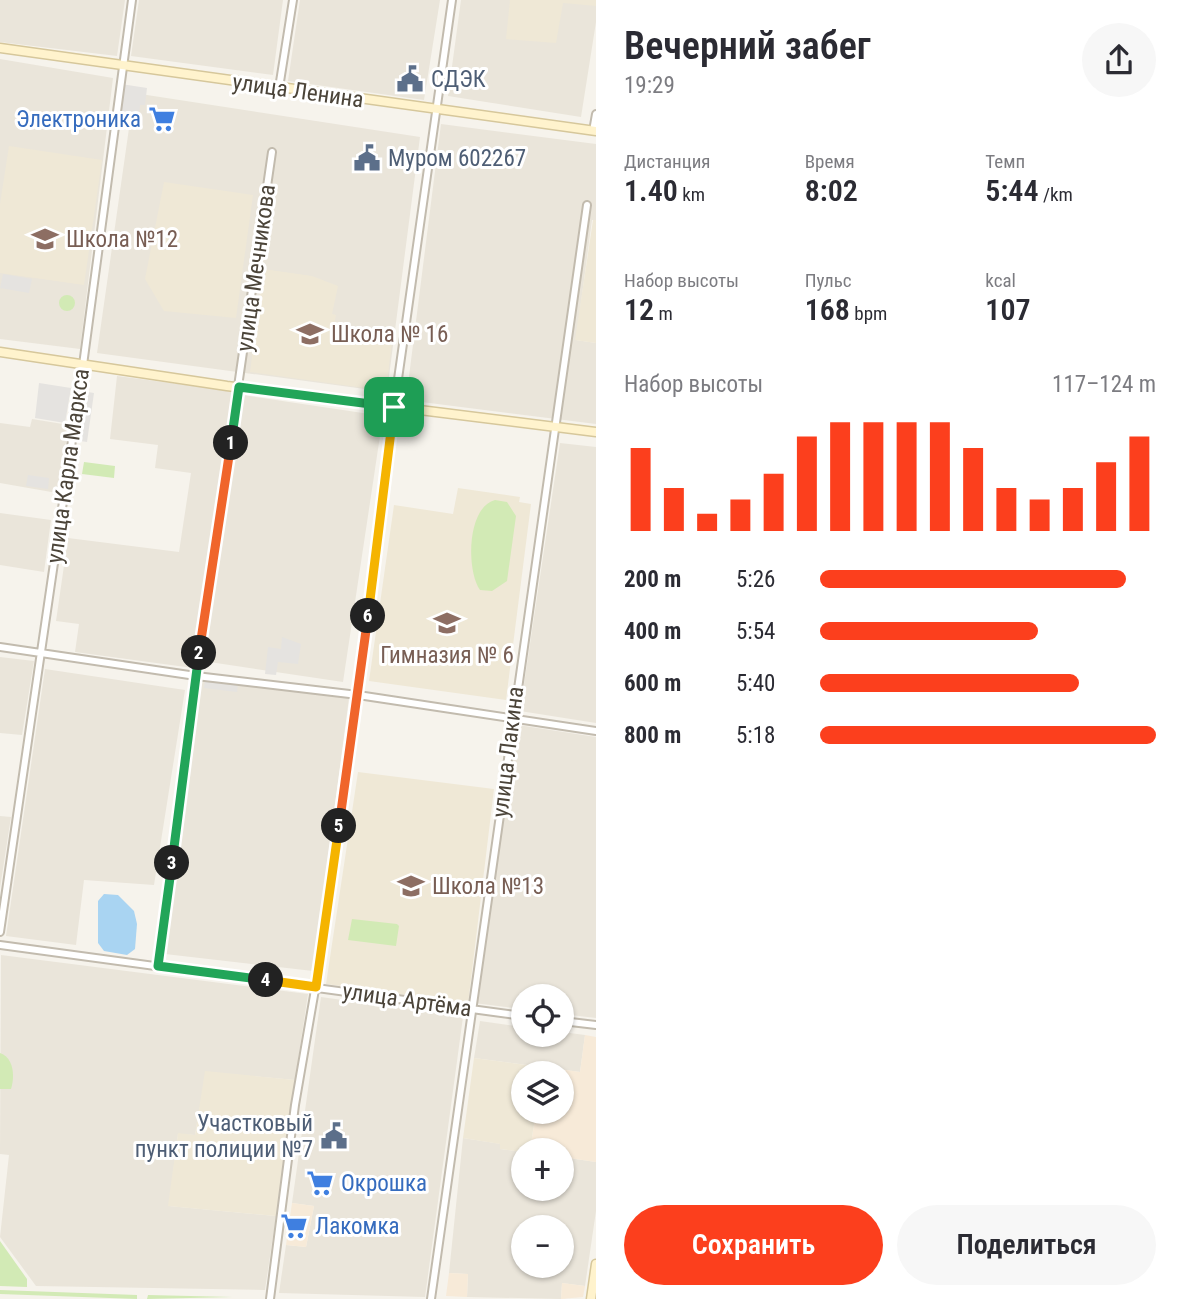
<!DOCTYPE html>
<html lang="ru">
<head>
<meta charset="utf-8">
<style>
	body { margin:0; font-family:"Roboto Condensed",sans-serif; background:#f7f7f7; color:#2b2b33; height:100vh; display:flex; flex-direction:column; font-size:26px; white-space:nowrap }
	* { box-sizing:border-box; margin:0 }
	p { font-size:23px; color:#7c7c81 }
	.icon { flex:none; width:38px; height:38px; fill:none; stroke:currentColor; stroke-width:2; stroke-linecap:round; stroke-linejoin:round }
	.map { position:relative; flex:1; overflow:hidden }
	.drawer { display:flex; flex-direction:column; background:#fff; width:588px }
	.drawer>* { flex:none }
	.buttons { position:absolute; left:511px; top:984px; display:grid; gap:14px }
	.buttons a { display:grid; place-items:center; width:63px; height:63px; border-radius:50%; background:#fff; box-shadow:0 2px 5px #0004; font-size:35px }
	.pin { position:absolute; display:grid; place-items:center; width:60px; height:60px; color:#fff; margin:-30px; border-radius:14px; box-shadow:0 4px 10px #0006 }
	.km { position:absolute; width:35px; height:35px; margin:-18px; border-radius:50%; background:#222; color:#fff; font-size:19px; line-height:35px; text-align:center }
	.round { display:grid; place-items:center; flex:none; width:74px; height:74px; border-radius:37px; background:#f7f7f7 }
	.summary { display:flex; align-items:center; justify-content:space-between; height:119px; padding:0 28px }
	h1 { font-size:38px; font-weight:600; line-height:52px }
	.figures { display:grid; grid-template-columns:repeat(3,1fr); gap:10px; height:119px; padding:7px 28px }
	.figures div { display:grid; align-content:center }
	.figures b { font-size:30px; font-weight:600 }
	.figures small { font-size:19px; font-weight:400 }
	.figures p { font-size:19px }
	.chart { height:196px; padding:14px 28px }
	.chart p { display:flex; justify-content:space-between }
	.chart svg { width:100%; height:126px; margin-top:7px; stroke:#fc3f1d; stroke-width:6 }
	.action { display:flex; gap:14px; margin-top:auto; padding:14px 28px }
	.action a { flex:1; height:80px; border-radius:42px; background:#fc3f1d; color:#fff; font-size:28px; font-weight:600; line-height:80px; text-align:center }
	.action a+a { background:#f7f7f7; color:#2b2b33 }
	ul { padding:0 28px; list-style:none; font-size:23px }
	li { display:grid; grid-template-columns:112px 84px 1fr; align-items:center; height:52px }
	li i { height:18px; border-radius:9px; background:#fc3f1d }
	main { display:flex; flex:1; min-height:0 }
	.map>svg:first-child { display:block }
</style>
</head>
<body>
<main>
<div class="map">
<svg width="596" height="1299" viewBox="0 0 596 1299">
	<rect width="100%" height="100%" fill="#f6f3ec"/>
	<path fill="#eae5da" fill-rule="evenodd" d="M0,0H125L117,56L0,42Z
		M139,0H283L273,75L131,56Z
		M300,0H440L424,100L288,81Z
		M461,0H596V22L581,117L448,96Z
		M0,59L113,78L80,349L0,339Z
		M134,93L420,137L387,392L97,353Z
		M441,124L596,144V220H592L576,340L596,343V424L406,400Z
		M117,376L232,391L193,668L75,652L79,624L56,621L68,538L179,552L191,473L155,468L158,445L110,439Z
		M243,395L383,416L343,682L203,661Z
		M32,419L69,425L57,493L0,483V423L30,427Z
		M560,443L596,447V723L520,711Z
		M0,513L51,520L44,572L0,565Z
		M0,657L34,661L22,735L0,733Z
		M45,669L185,690L154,885L84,880L76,945L6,936Z
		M200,679L349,698L313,971L165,954Z
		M518,725L596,737V1018L562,1014V996H523V1009L474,1003Z
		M0,816L11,817L0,888Z
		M1,955L308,994L295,1080L206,1072L195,1135L178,1134L169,1206L276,1216L265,1290L36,1286L0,1237L9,1155L0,1154Z
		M321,997L463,1017L425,1297L279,1293L286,1245L306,1247L314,1206L292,1203Z
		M480,1021L523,1027V1034L562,1032L585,1035L580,1072L474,1058Z
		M463,1138L501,1144L500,1149L523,1152V1188H562V1157L596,1162V1211L585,1286L562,1283L561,1299L467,1297L468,1274L449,1273ZM523,1227H562V1265H523Z"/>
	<path fill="#f7ead8" d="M585,1035L596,1037V1162L562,1157V1150H530L535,1118L552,1121L554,1111H562L559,1069L580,1072Z
		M292,1203L314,1206L306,1247L286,1245Z
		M449,1273L468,1274L467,1297L446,1296Z
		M562,1283L585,1286L583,1297L561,1299Z"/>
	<path fill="#efe8d6" d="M510,0H596V6L563,3L556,43L506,39Z
		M9,146L102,160L84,285L0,273V204Z
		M164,182L253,195L236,318L164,311L145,279Z
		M593,220H596V343L575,340Z
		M263,269L312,276L338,286L332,314L336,315L334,325L392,341L386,391L250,372Z
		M458,488L520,497L519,502L531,504L506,700L369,681L394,505L453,514Z
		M358,772L494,789L468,1004L326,984Z
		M474,1058L541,1067V1073H523V1111H536L530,1150L523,1152L500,1149V1144L463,1138Z
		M205,1071L295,1080L276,1216L168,1206L178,1133L195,1135Z"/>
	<path fill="#d2eab5" d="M59 303a8 8 0 1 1 16 0a8 8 0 1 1-16 0Z
		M84,462L115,466L114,478L82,474Z
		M495,500L507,502L516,516L507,581L492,591L480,590C466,570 467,507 495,500Z
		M352,919L397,924L399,926L396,946L348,940Z
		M0,1053C14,1058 15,1076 11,1089H0Z
		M0,1241L27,1279V1287L0,1286Z
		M0,1290L137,1295V1299L0,1294Z
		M148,1295L233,1297L147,1299Z"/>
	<path fill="#e5e3e0" d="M121,84L147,88L145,105H140L139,118L116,116Z
		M3,274L32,279L29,293L0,288Z
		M39,383L71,388L65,423L35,418Z
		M81,391L94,393L87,442L74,440Z
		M28,475L49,478L48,489L26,486Z
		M282,637L301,644L298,664L278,662L276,675L265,674L268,647L281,649Z
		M205,681L238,685L237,692L204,688Z"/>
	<path fill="#a9d4f2" d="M104,894L118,895L134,911L137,924L135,949L127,955L104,951L98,943V901Z"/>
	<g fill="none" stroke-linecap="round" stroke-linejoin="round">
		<g stroke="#c2bbae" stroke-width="10">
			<path id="street" d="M279,88L293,0
				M593,131L596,114
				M0,647L196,676L358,695L596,731
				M0,932L83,365L132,0
				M0,945L523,1016
				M158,966L196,676L272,152
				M562,1021L596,1025
				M270,1299L295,1105L317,978L358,695L394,407L452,0
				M431,1299L587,205"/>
		</g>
		<g stroke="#d6c79b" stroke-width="11">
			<path id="secondary" d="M0,48L596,131
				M0,352L227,386L596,432
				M591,1299L596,1264"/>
		</g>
		<use href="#street" stroke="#fff" stroke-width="6"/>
		<use href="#secondary" stroke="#fff3cd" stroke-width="8"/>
	</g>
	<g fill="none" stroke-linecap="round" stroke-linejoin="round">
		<g stroke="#fff" stroke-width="14">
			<path id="split-1" d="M231,443L239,387L394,407"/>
		</g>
		<g stroke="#fff" stroke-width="14">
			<path id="split-2" d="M199,653L231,443"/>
		</g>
		<g stroke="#fff" stroke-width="14">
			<path id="split-3" d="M172,863L199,653"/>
		</g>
		<g stroke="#fff" stroke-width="14">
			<path id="split-4" d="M172,863L158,966L266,980"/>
		</g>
		<g stroke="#fff" stroke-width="14">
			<path id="split-5" d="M266,980L316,987L339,826"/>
		</g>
		<g stroke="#fff" stroke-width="14">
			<path id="split-6" d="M339,826L368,616"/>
		</g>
		<g stroke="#fff" stroke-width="14">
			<path id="split-7" d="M368,616L394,407"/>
		</g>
		<use href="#split-1" stroke="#22a559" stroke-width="9"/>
		<use href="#split-2" stroke="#f0652b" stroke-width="9"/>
		<use href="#split-3" stroke="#22a559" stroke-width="9"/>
		<use href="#split-4" stroke="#22a559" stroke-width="9"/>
		<use href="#split-5" stroke="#f5b400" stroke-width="9"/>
		<use href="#split-6" stroke="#f0652b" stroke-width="9"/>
		<use href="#split-7" stroke="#f5b400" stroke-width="9"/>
	</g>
	<defs>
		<g id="civic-bare" transform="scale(2.1)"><path d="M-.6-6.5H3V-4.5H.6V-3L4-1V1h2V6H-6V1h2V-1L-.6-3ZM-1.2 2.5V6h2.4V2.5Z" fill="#5c6f8a" stroke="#fff" stroke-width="2.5" paint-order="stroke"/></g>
		<g id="supermarket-bare" transform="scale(2.1)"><path d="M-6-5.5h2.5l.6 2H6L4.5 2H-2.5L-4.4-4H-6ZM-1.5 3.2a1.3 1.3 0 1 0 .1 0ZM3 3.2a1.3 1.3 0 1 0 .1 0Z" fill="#3f7fe0" stroke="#fff" stroke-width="2.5" paint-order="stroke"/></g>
		<g id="school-bare" transform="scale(2.1)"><path d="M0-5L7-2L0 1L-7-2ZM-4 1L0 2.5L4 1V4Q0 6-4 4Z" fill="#8d6e63" stroke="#fff" stroke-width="2.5" paint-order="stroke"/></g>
	</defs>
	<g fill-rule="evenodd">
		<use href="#civic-bare" x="410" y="79"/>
		<use href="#supermarket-bare" x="162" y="119"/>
		<use href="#civic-bare" x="367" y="158"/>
		<use href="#school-bare" x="45" y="239"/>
		<use href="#school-bare" x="310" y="334"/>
		<use href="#school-bare" x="447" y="623"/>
		<use href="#school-bare" x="411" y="886"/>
		<use href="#civic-bare" x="334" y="1136"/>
		<use href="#supermarket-bare" x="320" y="1183"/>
		<use href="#supermarket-bare" x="294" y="1226"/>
	</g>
	<g text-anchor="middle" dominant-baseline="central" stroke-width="6" stroke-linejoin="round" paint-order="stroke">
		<g font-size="23" fill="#4e5e75" stroke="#fff" text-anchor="start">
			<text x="431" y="79">СДЭК</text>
			<text x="388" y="158">Муром 602267</text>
			<text x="313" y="1123" text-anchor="end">Участковый<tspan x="313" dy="26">пункт полиции №7</tspan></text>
		</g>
		<g font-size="23" fill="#4b4439" stroke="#fff">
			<text transform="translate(298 91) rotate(8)">улица Ленина</text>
			<text transform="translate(256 268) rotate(-82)">улица Мечникова</text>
			<text transform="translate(68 466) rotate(-82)">улица Карла Маркса</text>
			<text transform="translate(508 752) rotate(-83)">улица Лакина</text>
			<text transform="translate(407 1000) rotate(8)">улица Артёма</text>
		</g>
		<g font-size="23" fill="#366cbe" stroke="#fff" text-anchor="start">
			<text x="141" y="119" text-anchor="end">Электроника</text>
			<text x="341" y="1183">Окрошка</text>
			<text x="315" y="1226">Лакомка</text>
		</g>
		<g font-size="23" fill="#785e54" stroke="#fff" text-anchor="start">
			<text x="66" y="239">Школа №12</text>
			<text x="331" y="334">Школа № 16</text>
			<text x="447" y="655" text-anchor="middle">Гимназия № 6</text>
			<text x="432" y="886">Школа №13</text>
		</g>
	</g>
</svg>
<div class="buttons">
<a><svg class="icon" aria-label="locate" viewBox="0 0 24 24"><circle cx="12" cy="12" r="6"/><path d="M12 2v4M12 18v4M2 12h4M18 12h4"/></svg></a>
<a><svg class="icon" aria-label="layers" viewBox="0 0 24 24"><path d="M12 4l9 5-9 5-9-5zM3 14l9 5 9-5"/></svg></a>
<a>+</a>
<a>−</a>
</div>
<div class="pin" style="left:394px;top:407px;background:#1e9e55"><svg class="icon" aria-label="arrive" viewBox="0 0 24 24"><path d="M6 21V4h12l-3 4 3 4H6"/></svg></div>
<b class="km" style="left:231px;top:443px">1</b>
<b class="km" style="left:199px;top:653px">2</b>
<b class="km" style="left:172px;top:863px">3</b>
<b class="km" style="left:266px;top:980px">4</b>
<b class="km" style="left:339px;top:826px">5</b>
<b class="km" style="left:368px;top:616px">6</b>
</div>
<section class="drawer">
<div class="summary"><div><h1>Вечерний забег</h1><p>19:29</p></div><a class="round"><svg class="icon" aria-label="share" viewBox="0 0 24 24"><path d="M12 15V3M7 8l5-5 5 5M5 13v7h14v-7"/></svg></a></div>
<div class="figures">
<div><p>Дистанция</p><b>1.40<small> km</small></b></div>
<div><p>Время</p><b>8:02</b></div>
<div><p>Темп</p><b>5:44<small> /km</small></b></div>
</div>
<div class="figures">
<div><p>Набор высоты</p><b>12<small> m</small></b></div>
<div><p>Пульс</p><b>168<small> bpm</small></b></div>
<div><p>kcal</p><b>107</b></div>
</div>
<div class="chart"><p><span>Набор высоты</span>117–124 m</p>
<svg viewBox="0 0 160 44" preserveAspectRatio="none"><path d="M5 44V15M15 44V29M25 44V38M35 44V33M45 44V24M55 44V11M65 44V6M75 44V6M85 44V6M95 44V6M105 44V15M115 44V29M125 44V33M135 44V29M145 44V20M155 44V11"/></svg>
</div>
<ul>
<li><b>200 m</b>5:26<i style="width:91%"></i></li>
<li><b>400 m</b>5:54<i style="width:65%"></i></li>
<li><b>600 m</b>5:40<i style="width:77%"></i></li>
<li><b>800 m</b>5:18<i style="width:100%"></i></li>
</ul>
<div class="action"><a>Сохранить</a><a>Поделиться</a></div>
</section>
</main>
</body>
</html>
